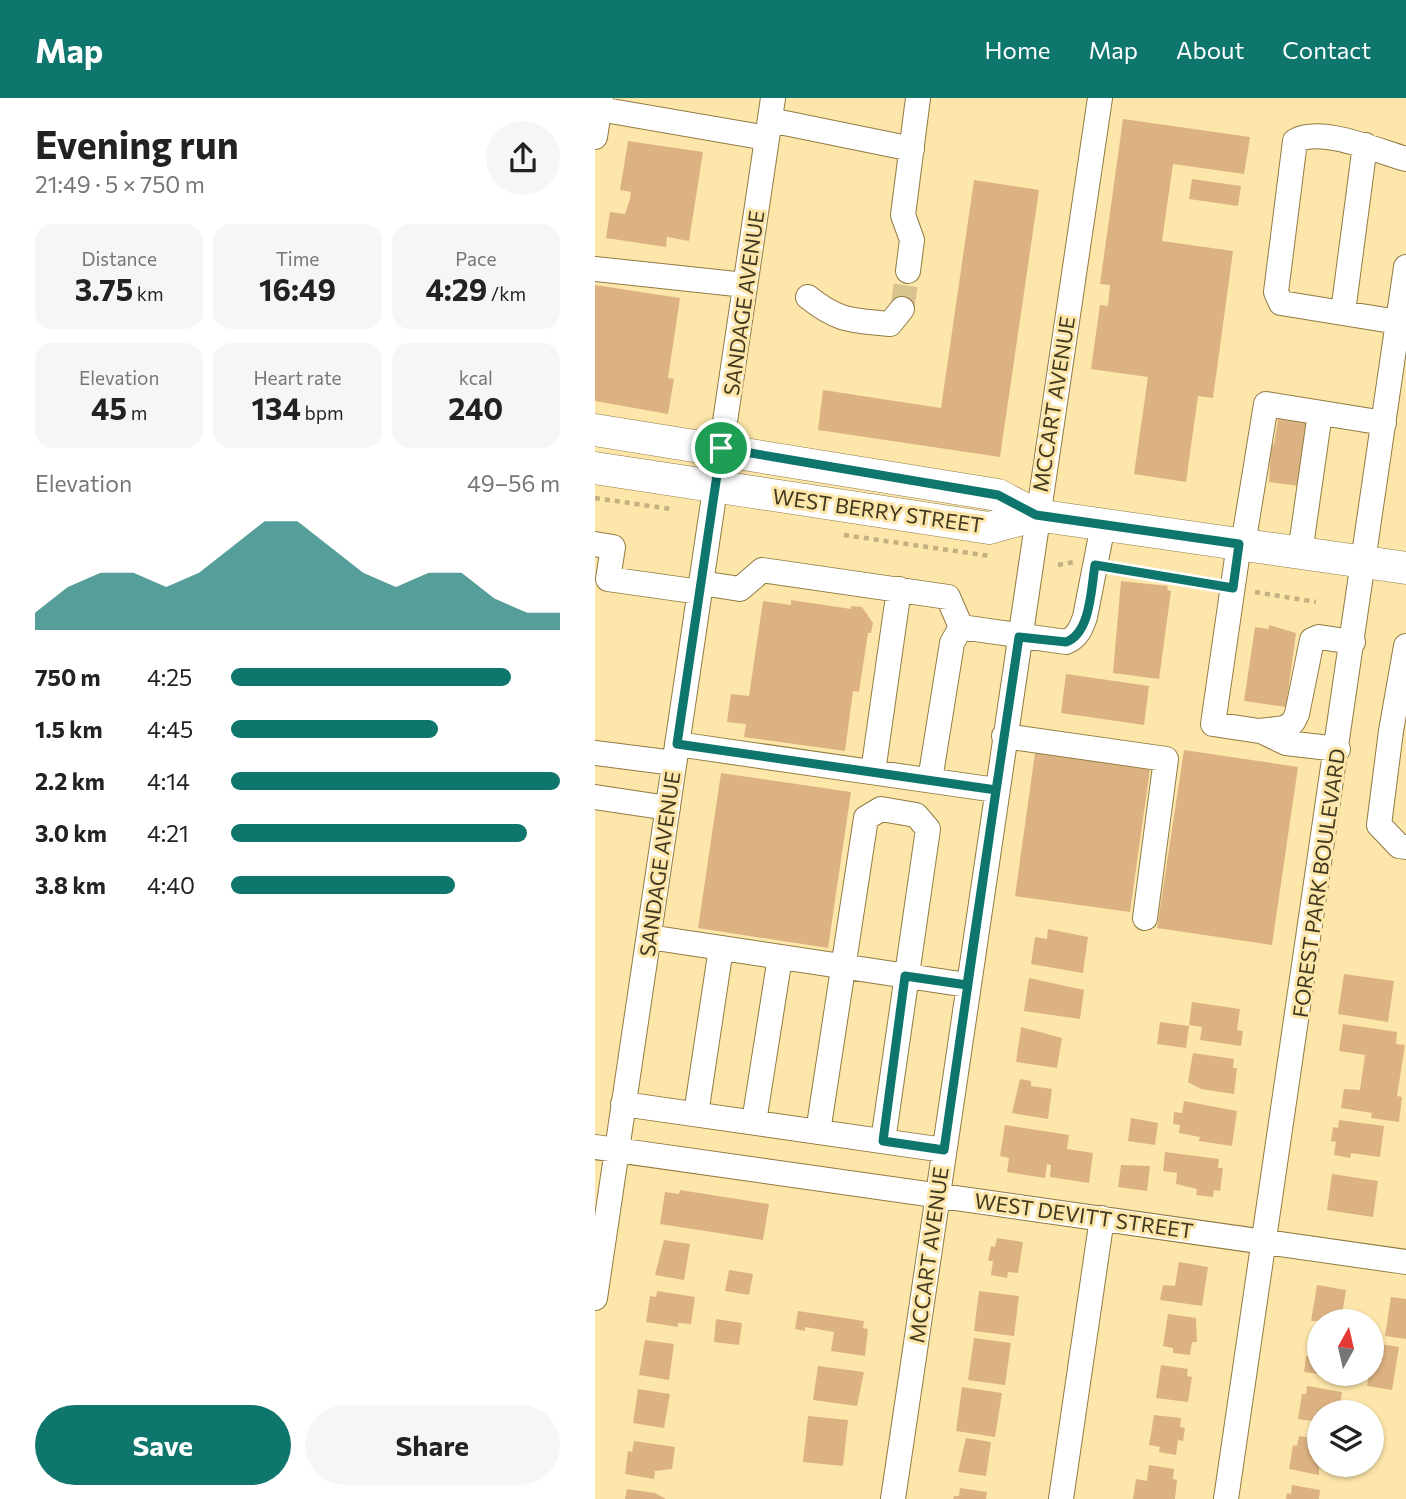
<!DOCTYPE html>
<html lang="en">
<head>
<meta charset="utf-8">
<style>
	body { margin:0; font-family:Commissioner,sans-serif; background:#f6f6f6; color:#222; height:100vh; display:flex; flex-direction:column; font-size:26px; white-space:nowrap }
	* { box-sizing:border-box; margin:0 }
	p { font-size:23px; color:#767676 }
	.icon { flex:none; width:38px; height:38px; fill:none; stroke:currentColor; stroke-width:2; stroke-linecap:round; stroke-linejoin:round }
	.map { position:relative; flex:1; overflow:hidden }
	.details { display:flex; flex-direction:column; background:#fff; width:595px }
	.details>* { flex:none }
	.needle { width:46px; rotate:8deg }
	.tools { position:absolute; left:712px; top:1211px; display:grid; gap:14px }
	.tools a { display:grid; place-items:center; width:77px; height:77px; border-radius:50%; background:#fff; box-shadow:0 2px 5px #0004; font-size:35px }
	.pin { position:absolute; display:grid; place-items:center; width:60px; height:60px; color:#fff; margin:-30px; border:4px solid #fff; border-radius:50%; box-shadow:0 2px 7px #0007 }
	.round { display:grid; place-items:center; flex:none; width:74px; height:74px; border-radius:37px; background:#f6f6f6 }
	.overview { display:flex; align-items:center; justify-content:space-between; height:119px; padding:0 35px }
	h1 { font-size:38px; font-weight:700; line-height:52px }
	.stats { display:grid; grid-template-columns:repeat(3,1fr); gap:10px; height:119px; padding:7px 35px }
	.stats div { display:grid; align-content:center; border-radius:18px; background:#f6f6f6; text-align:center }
	.stats b { font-size:30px; font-weight:700 }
	.stats small { font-size:19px; font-weight:400 }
	.stats p { font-size:19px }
	.chart { height:196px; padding:14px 35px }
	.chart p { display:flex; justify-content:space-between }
	.chart svg { width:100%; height:126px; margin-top:7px; fill:#0f766e; opacity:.7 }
	.primary-button { display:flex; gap:14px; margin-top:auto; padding:14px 35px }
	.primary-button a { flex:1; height:80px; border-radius:42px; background:#0f766e; color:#fff; font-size:28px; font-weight:700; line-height:80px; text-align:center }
	.primary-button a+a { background:#f6f6f6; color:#222 }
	ul { padding:0 35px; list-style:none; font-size:23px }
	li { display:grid; grid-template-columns:112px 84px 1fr; align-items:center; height:52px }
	li i { height:18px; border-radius:9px; background:#0f766e }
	header { display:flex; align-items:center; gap:42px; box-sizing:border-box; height:98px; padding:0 35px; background:#0f766e; color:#fff }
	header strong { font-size:33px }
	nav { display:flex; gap:38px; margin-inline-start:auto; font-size:24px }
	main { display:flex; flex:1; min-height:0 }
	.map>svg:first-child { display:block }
</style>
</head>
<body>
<header>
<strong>Map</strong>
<nav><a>Home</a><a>Map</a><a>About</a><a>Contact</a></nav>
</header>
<main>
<section class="details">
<div class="overview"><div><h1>Evening run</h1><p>21:49 · 5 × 750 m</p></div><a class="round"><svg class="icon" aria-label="share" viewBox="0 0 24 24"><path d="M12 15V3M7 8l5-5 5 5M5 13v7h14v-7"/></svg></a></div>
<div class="stats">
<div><p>Distance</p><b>3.75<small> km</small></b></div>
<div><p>Time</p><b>16:49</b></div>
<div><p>Pace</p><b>4:29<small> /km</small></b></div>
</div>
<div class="stats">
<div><p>Elevation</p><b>45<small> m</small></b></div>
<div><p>Heart rate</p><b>134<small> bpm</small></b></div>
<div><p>kcal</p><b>240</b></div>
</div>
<div class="chart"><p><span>Elevation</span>49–56 m</p>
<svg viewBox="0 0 160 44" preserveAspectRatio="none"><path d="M0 44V38L10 29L20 24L30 24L40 29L50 24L60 15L70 6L80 6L90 15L100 24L110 29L120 24L130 24L140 33L150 38L160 38V44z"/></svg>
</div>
<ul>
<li><b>750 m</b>4:25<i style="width:85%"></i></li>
<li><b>1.5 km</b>4:45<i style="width:63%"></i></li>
<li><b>2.2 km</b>4:14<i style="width:100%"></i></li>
<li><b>3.0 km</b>4:21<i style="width:90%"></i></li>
<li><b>3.8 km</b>4:40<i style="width:68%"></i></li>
</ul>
<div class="primary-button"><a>Save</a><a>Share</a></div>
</section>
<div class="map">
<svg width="811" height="1401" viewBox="0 0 811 1401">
	<rect width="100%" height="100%" fill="#fde6aa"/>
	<path fill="#ddb282" d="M528,21L655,39L649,76L578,66L567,143L638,153L618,300L603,298L591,384L539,376L553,279L496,271L505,207L513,208L515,187L505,186Z
		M33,43L108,54L94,143L72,139L71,149L11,140L15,114L30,116L35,101L36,94L25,92Z
		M597,81L646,88L643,108L594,101Z
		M379,82L444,92L405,359L223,332L228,292L346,310Z
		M0,187L85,200L73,280L79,281L73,316L0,303Z
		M690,317L718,321L705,388L674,384L676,346L679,347L683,321L689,322Z
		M526,483L573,488L572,492L576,493L564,581L518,575Z
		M196,502L256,511V508L267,509L278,525L276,535H273L264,594L258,593L250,653L149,639L151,626L132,624L136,596L154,598L168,503L196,507Z
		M674,527L701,535L691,609L649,603L660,529L674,531Z
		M471,576L554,588L549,627L466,615Z
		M589,652L703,669L677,847L562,830Z
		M440,655L555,671L535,814L420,798Z
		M126,675L256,694L233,850L103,830Z
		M453,831L493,839L488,875L436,866L440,839L452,841Z
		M749,876L799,883L793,924L743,916Z
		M434,880L489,892L485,921L429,913Z
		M597,904L645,911L642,932L648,933L646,948L605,942L607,929L594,927Z
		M565,924L594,928L591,950L562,946Z
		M748,926L802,934L801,946L810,947L802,998L807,999L804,1024L776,1020L777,1015L746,1010L749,991L765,992L770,957L744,953Z
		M426,929L467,940L462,970L421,964Z
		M598,955L639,961L638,970H642L639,996L606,991L593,984Z
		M425,981L436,983V988L457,991L453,1021L417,1015Z
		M589,1003L642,1013L637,1048L604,1043L605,1039L584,1035L585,1027L578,1026L579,1014L587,1015Z
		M536,1020L563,1025L560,1047L533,1043Z
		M744,1022L789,1028L785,1059L756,1055L755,1060L739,1057L741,1044L736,1043L738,1029L743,1030Z
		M410,1027L474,1037L472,1051L498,1055L494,1085L455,1079L456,1067L452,1066L450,1080L412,1074L414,1060L405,1058Z
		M570,1054L624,1061L623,1070H628L625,1093L619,1092L618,1099L601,1097L602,1091L581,1086L582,1075L568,1073Z
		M526,1067L555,1068L552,1093L523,1089Z
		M737,1076L783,1083L778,1119L732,1112Z
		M85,1092L174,1106L168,1142L65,1126L70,1094L84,1096Z
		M402,1140L428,1144L423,1175L413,1174L412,1180L396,1177L398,1163H393L396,1148L400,1149Z
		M69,1142L95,1146L89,1182L60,1177Z
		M584,1164L613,1169L607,1208L565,1202L568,1187L580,1188Z
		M134,1172L158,1176L154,1197L130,1193Z
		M722,1187L751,1192L746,1223H716Z
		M62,1193L100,1199L96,1226L83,1225V1229L51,1224L55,1198L61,1199Z
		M384,1193L424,1198L419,1238L379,1233Z
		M796,1199L811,1201V1241L790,1238Z
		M203,1213L269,1223L268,1230L273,1231L270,1258L236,1253L239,1234L210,1229V1233L200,1231Z
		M573,1216L601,1220L602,1244H597L595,1257L578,1255V1250L568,1248Z
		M121,1221L147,1225L144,1247L119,1244Z
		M720,1238L724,1239V1276L709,1274L711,1258L717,1259Z
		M379,1240L416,1245L410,1287L373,1282Z
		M50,1242L79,1246L74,1282L44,1277Z
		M779,1245L804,1249L797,1292L772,1288L774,1276H777Z
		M566,1267L593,1271L592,1278L597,1279L593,1304L561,1300Z
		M223,1268L269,1274L262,1308L218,1302Z
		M732,1276H750L749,1280Z
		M712,1288L747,1294L745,1307L737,1305L735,1314H724V1324L703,1321L707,1296H711Z
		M367,1289L407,1295L400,1339L361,1333Z
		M43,1291L75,1296L69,1330L38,1325Z
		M559,1317L586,1320L585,1329L590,1330L588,1343L583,1342L581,1357L564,1354L565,1349L554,1347Z
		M213,1318L253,1322L248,1368L208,1364Z
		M704,1338L724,1341V1377L694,1371L698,1347L702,1348Z
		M371,1340L396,1344L391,1378L363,1374Z
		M39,1343L80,1349L77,1371L60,1373L59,1381L30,1376L33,1353L37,1354Z
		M554,1367L579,1371L578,1381L582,1382L580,1401H538L541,1381L552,1383Z
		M697,1387L725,1392L724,1401H691L692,1395L696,1396Z
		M365,1390L392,1394L391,1401H358L359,1398H364Z
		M32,1391L60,1395L71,1401H30Z"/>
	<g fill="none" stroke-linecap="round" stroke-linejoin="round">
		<path stroke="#d8c38f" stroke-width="24" stroke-dasharray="24 12" stroke-linecap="butt" d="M307,211L313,173"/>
		<g stroke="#917b43" stroke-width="26">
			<path id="minor" d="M4,11L172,40
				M175,22L317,51
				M0,39L6,0
				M0,171L150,187
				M313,173L317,142L308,117L323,0
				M213,199C244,224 257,222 295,226L307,211
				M748,214L770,47
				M803,224L686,205L681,194L700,43C727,28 782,53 811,61
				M0,446L18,449L13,481L105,494
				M644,446L618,626L664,633L690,630L698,624L702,616L717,542L724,539L758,544
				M648,447L671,306L789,325
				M705,455L725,315
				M106,485L145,491L167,472L353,499L366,529
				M366,529L471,544C483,539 486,530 490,519L508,427
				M811,548L796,633L784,727L804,748L811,749
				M666,633L691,645L743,651
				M409,638L571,661L550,820
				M82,646L401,692
				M0,655L79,665
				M278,674L304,491
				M335,682L357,545L366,529
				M0,699L73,710
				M54,839L372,887
				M28,1006L349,1052
				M101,1016L126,850
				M159,1024L185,859
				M223,1034L271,720L286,711L321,717L333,731L288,1043
				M0,1049L811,1164
				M0,1200L178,0
				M298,1401L505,0
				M466,1401L507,1120
				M631,1401L811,169"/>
		</g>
		<g stroke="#917b43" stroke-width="33">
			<path id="major" d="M0,332L403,397L441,417L811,470
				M0,370L394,430L441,417"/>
		</g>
		<path stroke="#c3b080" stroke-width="4.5" stroke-dasharray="5 5" stroke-linecap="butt" d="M0,400L76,411
			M249,437L395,458
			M463,467L479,464
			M522,471L617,487
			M660,494L721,504"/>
		<use href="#minor" stroke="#fff" stroke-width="24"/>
		<use href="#major" stroke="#fff" stroke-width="32"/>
	</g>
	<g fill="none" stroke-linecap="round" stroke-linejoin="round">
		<g stroke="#fff" stroke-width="14">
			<path id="route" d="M126,350L82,646L401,692L349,1052L288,1043L310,878L372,887C389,771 406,655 424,539L471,544C496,535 496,490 500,467L638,490L644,446L441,417L403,397L126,350"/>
		</g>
		<use href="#route" stroke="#0f766e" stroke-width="9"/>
	</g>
	<g text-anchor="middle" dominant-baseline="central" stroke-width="6" stroke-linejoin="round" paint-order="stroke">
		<g font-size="21" fill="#423921" stroke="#fde6aa">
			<text transform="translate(148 205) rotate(-82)">SANDAGE AVENUE</text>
			<text transform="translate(458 306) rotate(-81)">MCCART AVENUE</text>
			<text transform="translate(283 412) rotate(8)">WEST BERRY STREET</text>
			<text transform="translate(64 766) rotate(-82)">SANDAGE AVENUE</text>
			<text transform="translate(723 785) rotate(-82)">FOREST PARK BOULEVARD</text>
			<text transform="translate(489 1117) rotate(8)">WEST DEVITT STREET</text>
			<text transform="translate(333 1157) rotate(-82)">MCCART AVENUE</text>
		</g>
	</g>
</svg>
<div class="tools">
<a><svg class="needle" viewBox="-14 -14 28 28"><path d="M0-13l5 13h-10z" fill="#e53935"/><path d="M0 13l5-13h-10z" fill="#767676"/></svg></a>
<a><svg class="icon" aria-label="layers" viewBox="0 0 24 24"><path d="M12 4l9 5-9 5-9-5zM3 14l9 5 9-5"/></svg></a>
</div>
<div class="pin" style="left:126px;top:350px;background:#1e9e55"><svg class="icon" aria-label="arrive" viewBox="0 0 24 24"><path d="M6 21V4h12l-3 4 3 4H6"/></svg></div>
</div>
</main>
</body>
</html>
